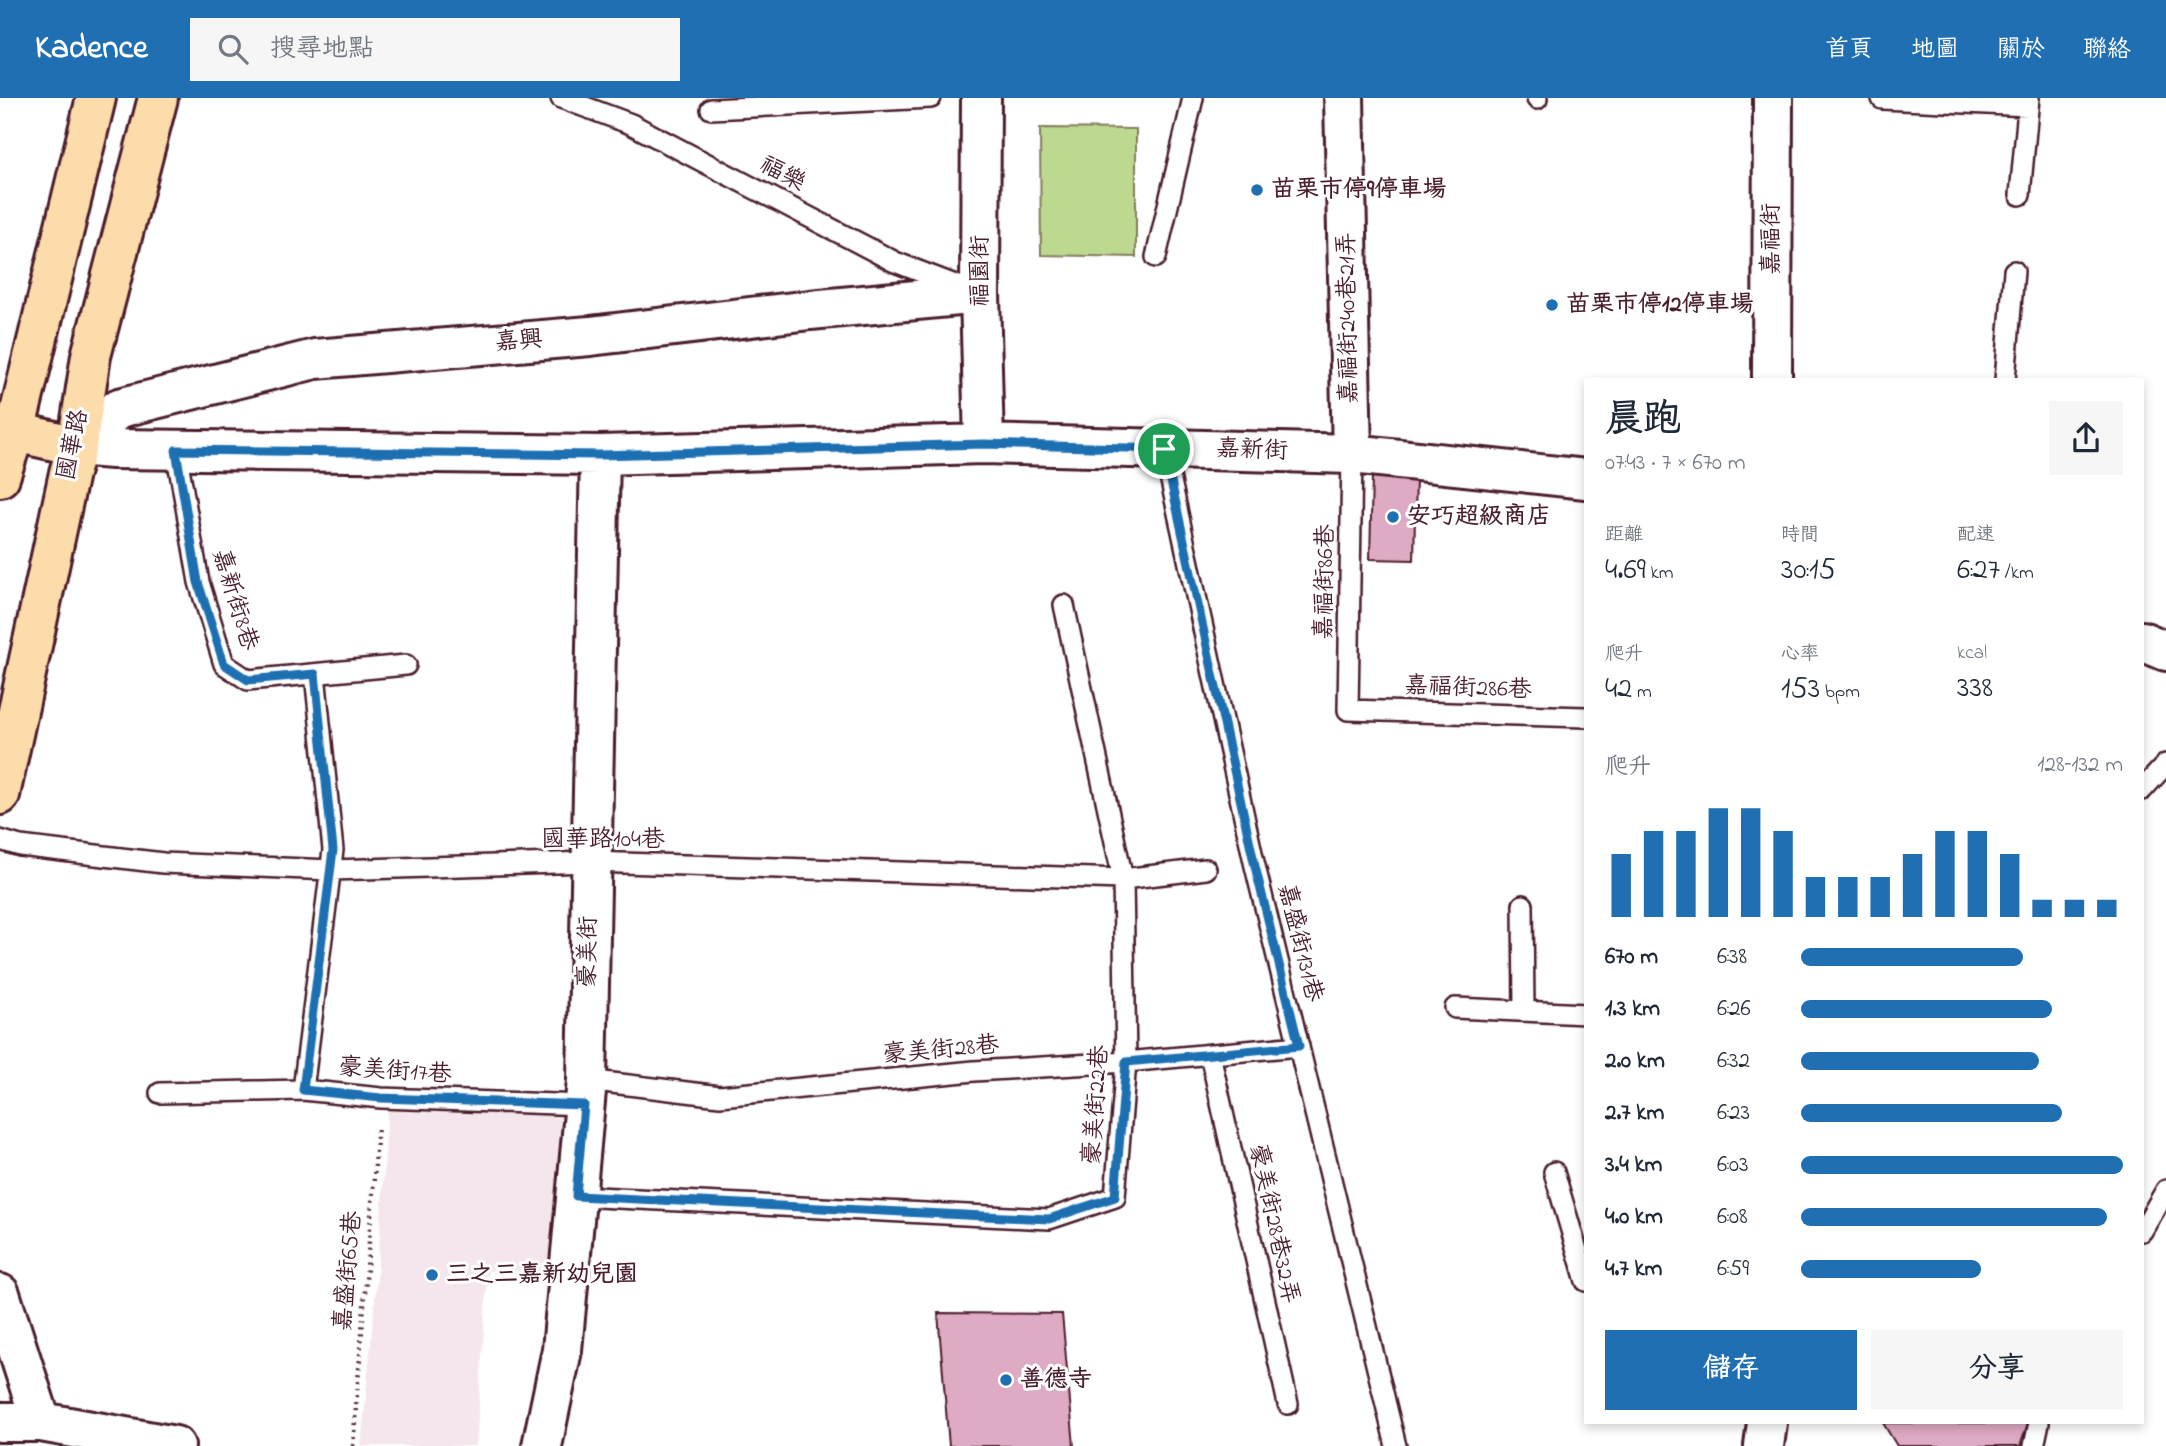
<!DOCTYPE html>
<html lang="zh-TW">
<head>
<meta charset="utf-8">
<style>
	body { margin:0; font-family:"Indie Flower","LXGW WenKai TC",sans-serif; background:#f6f6f7; color:#1f2937; height:100vh; display:flex; flex-direction:column; font-size:26px; white-space:nowrap }
	* { box-sizing:border-box; margin:0 }
	p { font-size:23px; color:#747a83 }
	.icon { flex:none; width:38px; height:38px; fill:none; stroke:currentColor; stroke-width:2; stroke-linecap:round; stroke-linejoin:round }
	.map { position:relative; flex:1; overflow:hidden }
	.panel { position:absolute; left:1584px; top:280px; width:560px; height:1046px; display:flex; flex-direction:column; background:#fff; border-radius:0px; box-shadow:0 4px 10px #0003 }
	.panel>* { flex:none }
	.pin { position:absolute; display:grid; place-items:center; width:60px; height:60px; color:#fff; margin:-30px; border:4px solid #fff; border-radius:50%; box-shadow:0 2px 7px #0007 }
	.round { display:grid; place-items:center; flex:none; width:74px; height:74px; border-radius:0px; background:#f6f6f7 }
	.head { display:flex; align-items:center; justify-content:space-between; height:119px; padding:0 21px }
	h1 { font-size:38px; font-weight:600; line-height:52px }
	.metrics { display:grid; grid-template-columns:repeat(3,1fr); gap:10px; height:119px; padding:7px 21px }
	.metrics div { display:grid; align-content:center }
	.metrics b { font-size:30px; font-weight:600 }
	.metrics small { font-size:19px; font-weight:400 }
	.metrics p { font-size:19px }
	.chart { height:196px; padding:14px 21px }
	.chart p { display:flex; justify-content:space-between }
	.chart svg { width:100%; height:126px; margin-top:7px; stroke:#1f6fb2; stroke-width:6 }
	.primary-button { display:flex; gap:14px; margin-top:auto; padding:14px 21px }
	.primary-button a { flex:1; height:80px; border-radius:0px; background:#1f6fb2; color:#fff; font-size:28px; font-weight:600; line-height:80px; text-align:center }
	.primary-button a+a { background:#f6f6f7; color:#1f2937 }
	ul { padding:0 21px; list-style:none; font-size:23px }
	li { display:grid; grid-template-columns:112px 84px 1fr; align-items:center; height:52px }
	li i { height:18px; border-radius:9px; background:#1f6fb2 }
	header { display:flex; align-items:center; gap:42px; box-sizing:border-box; height:98px; padding:0 35px; background:#1f6fb2; color:#fff }
	header strong { font-size:33px }
	nav { display:flex; gap:38px; margin-inline-start:auto; font-size:24px }
	.search { width:490px; height:63px; background:#f6f6f7; display:flex; align-items:center; gap:18px; box-sizing:border-box; padding:0 24px; border-radius:0px; color:#747a83; font-size:26px }
	.map>svg:first-child { display:block }
</style>
</head>
<body>
<header>
<strong>Kadence</strong>
<div class="search"><svg class="icon" aria-label="search" viewBox="0 0 24 24"><circle cx="10" cy="10" r="6"/><path d="M15 15l6 6"/></svg>搜尋地點</div>
<nav><a>首頁</a><a>地圖</a><a>關於</a><a>聯絡</a></nav>
</header>
<div class="map">
<svg width="2166" height="1348" viewBox="0 0 2166 1348">
	<rect width="100%" height="100%" fill="#fff"/>
	<filter id="ink" filterUnits="userSpaceOnUse"><feTurbulence type="fractalNoise" baseFrequency=".0143" numOctaves="2"/><feDisplacementMap in="SourceGraphic" scale="14" xChannelSelector="R" yChannelSelector="G"/><feConvolveMatrix kernelMatrix="1 2 1 2 8 2 1 2 1" color-interpolation-filters="sRGB"/></filter>
	<g filter="url(#ink)">
		<path fill="#f5e6ed" d="M388,1009L568,1018L557,1174L488,1173L476,1348H361L377,1180Z"/>
		<path fill="#bdd88f" stroke="#847c5d" stroke-width="2" d="M1040,30L1136,31V159L1041,157Z"/>
		<path fill="#dfaac4" stroke="#4a1f2b" stroke-width="2" d="M1372,377L1416,378L1414,462L1370,461Z
			M938,1215L1062,1216L1074,1348H949Z
			M1883,1325H2028L2020,1348H1897Z"/>
		<g fill="none" stroke-linecap="round" stroke-linejoin="round">
			<g stroke="#4a1f2b" stroke-width="24">
				<path id="service" d="M561,0L631,26L895,164L963,190
					M1537,1V0
					M1882,1L2028,8
					M711,11L931,0
					M2020,97L2029,0
					M1156,159L1193,0
					M2005,282L2014,173
					M1164,351L1254,764L1396,1348
					M176,352L199,484L224,566L248,582L406,567
					M1352,356L1348,612L1586,619
					M2142,692L2166,666
					M0,742L20,748L163,765L332,772L590,764L1123,781L1206,771
					M1523,807L1524,913
					M1455,910L1586,916
					M1210,956L1288,1306
					M587,982L720,998L974,973L1126,964L1299,948
					M303,992L333,752L315,576
					M160,995L303,992L381,1000L584,1007
					M1554,1074L1586,1183
					M576,1098L1049,1121L1115,1099L1126,964L1123,781L1064,507
					M2142,1133L2166,1092
					M2034,1348L2039,1325"/>
			</g>
			<g stroke="#4a1f2b" stroke-width="44">
				<path id="minor" d="M981,0L980,196L984,346
					M1344,0L1352,356
					M1772,282L1773,0
					M77,348L112,351L600,357L984,346L1352,356L1586,381
					M77,348L119,310L315,261L590,238L810,212L980,196
					M2142,543L2166,553
					M0,1196L41,1324
					M0,1324H41L175,1348
					M542,1348L562,1252L587,982L600,357
					M1764,1348L1767,1325"/>
			</g>
			<g stroke="#4a1f2b" stroke-width="44">
				<path id="primary" d="M15,334L77,348
					M0,379L15,334L96,0
					M0,697L69,375L77,348L91,258L158,0"/>
			</g>
			<path stroke="#4a1f2b" stroke-width="4.5" stroke-dasharray="2 5" stroke-linecap="butt" d="M353,1348L378,1028"/>
			<use href="#service" stroke="#fff" stroke-width="19"/>
			<use href="#minor" stroke="#fff" stroke-width="38"/>
			<use href="#primary" stroke="#fddcac" stroke-width="38"/>
		</g>
	</g>
	<g fill="none" stroke-linecap="round" stroke-linejoin="round" filter="url(#ink)">
		<g stroke="#fff" stroke-width="14">
			<path id="route" d="M984,346L1164,351L1254,764L1299,948L1126,964L1115,1099L1049,1121L576,1098L584,1007L381,1000L303,992L333,752L315,576L248,582L224,566L198,484L176,352L600,357Z"/>
		</g>
		<use href="#route" stroke="#1f6fb2" stroke-width="9"/>
	</g>
	<g fill="#1f6fb2" stroke="#fff" stroke-width="2.5">
		<circle cx="1257" cy="92" r="7"/>
		<circle cx="1552" cy="207" r="7"/>
		<circle cx="1393" cy="419" r="7"/>
		<circle cx="432" cy="1177" r="7"/>
		<circle cx="1006" cy="1282" r="7"/>
	</g>
	<g text-anchor="middle" dominant-baseline="central" stroke-width="6" stroke-linejoin="round" paint-order="stroke">
		<g font-size="24" fill="#4a1f2b" stroke="#fff">
			<text transform="translate(782 77) rotate(28)">福樂</text>
			<text transform="translate(1772 141) rotate(-90)">嘉福街</text>
			<text transform="translate(981 173) rotate(-90)">福園街</text>
			<text transform="translate(1349 220) rotate(-91)">嘉福街240巷21弄</text>
			<text transform="translate(519 244) rotate(-5)">嘉興</text>
			<text transform="translate(74 347) rotate(-78)">國華路</text>
			<text transform="translate(1252 353) rotate(2)">嘉新街</text>
			<text transform="translate(1326 484) rotate(-89)">嘉福街86巷</text>
			<text transform="translate(234 502) rotate(73)">嘉新街8巷</text>
			<text transform="translate(1468 591) rotate(2)">嘉福街286巷</text>
			<text x="603" y="742">國華路104巷</text>
			<text transform="translate(1299 845) rotate(76)">嘉盛街131巷</text>
			<text transform="translate(589 854) rotate(-89)">豪美街</text>
			<text transform="translate(941 953) rotate(-5)">豪美街28巷</text>
			<text transform="translate(395 974) rotate(4)">豪美街17巷</text>
			<text transform="translate(1097 1007) rotate(-86)">豪美街22巷</text>
			<text transform="translate(1273 1126) rotate(78)">豪美街28巷32弄</text>
			<text transform="translate(349 1173) rotate(-85)">嘉盛街65巷</text>
		</g>
		<g font-size="24" font-weight="bold" fill="#4a1f2b" stroke="#fff" text-anchor="start">
			<text x="1271" y="92">苗栗市停9停車場</text>
			<text x="1566" y="207">苗栗市停12停車場</text>
			<text x="1407" y="419">安巧超級商店</text>
			<text x="446" y="1177">三之三嘉新幼兒園</text>
			<text x="1020" y="1282">善德寺</text>
		</g>
	</g>
</svg>
<div class="pin" style="left:1164px;top:351px;background:#1e9e55"><svg class="icon" aria-label="arrive" viewBox="0 0 24 24"><path d="M6 21V4h12l-3 4 3 4H6"/></svg></div>
<section class="panel">
<div class="head"><div><h1>晨跑</h1><p>07:43 · 7 × 670 m</p></div><a class="round"><svg class="icon" aria-label="share" viewBox="0 0 24 24"><path d="M12 15V3M7 8l5-5 5 5M5 13v7h14v-7"/></svg></a></div>
<div class="metrics">
<div><p>距離</p><b>4.69<small> km</small></b></div>
<div><p>時間</p><b>30:15</b></div>
<div><p>配速</p><b>6:27<small> /km</small></b></div>
</div>
<div class="metrics">
<div><p>爬升</p><b>42<small> m</small></b></div>
<div><p>心率</p><b>153<small> bpm</small></b></div>
<div><p>kcal</p><b>338</b></div>
</div>
<div class="chart"><p><span>爬升</span>128–132 m</p>
<svg viewBox="0 0 160 44" preserveAspectRatio="none"><path d="M5 44V22M15 44V14M25 44V14M35 44V6M45 44V6M55 44V14M65 44V30M75 44V30M85 44V30M95 44V22M105 44V14M115 44V14M125 44V22M135 44V38M145 44V38M155 44V38"/></svg>
</div>
<ul>
<li><b>670 m</b>6:38<i style="width:69%"></i></li>
<li><b>1.3 km</b>6:26<i style="width:78%"></i></li>
<li><b>2.0 km</b>6:32<i style="width:74%"></i></li>
<li><b>2.7 km</b>6:23<i style="width:81%"></i></li>
<li><b>3.4 km</b>6:03<i style="width:100%"></i></li>
<li><b>4.0 km</b>6:08<i style="width:95%"></i></li>
<li><b>4.7 km</b>6:59<i style="width:56%"></i></li>
</ul>
<div class="primary-button"><a>儲存</a><a>分享</a></div>
</section>
</div>
</body>
</html>
